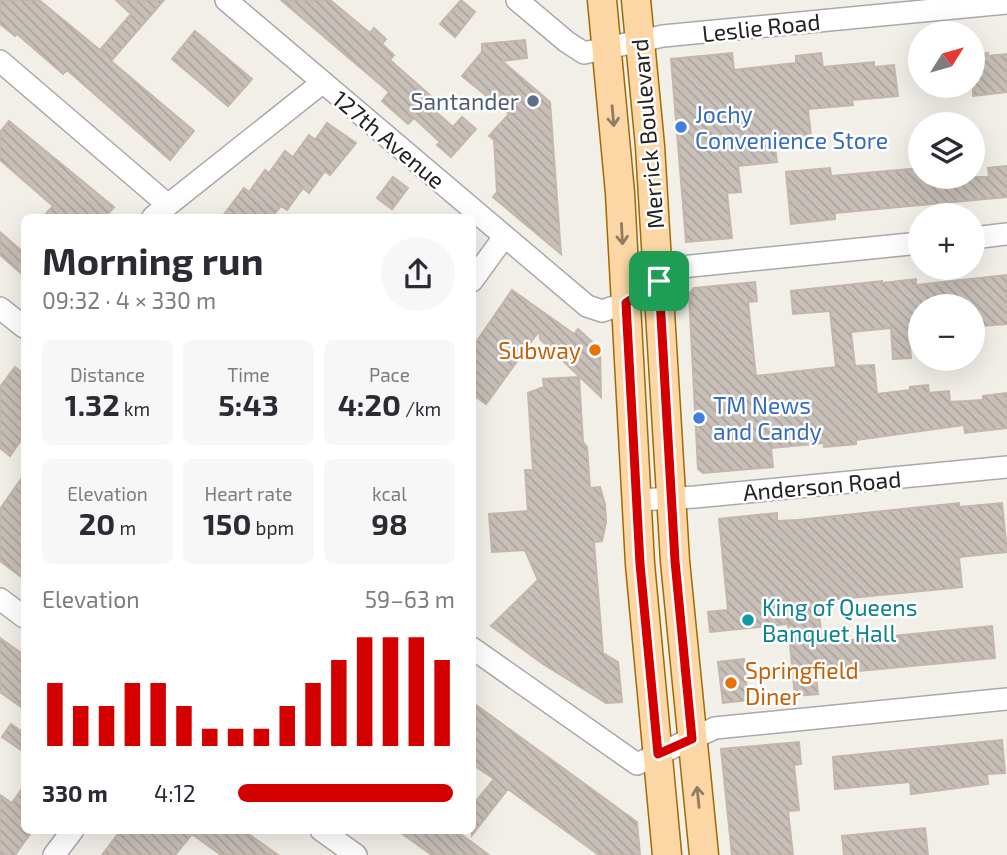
<!DOCTYPE html>
<html lang="en">
<head>
<meta charset="utf-8">
<style>
	body { margin:0; font-family:"Exo 2",sans-serif; background:#f7f7f7; color:#2b2b33; height:100vh; display:flex; flex-direction:column; font-size:26px; white-space:nowrap }
	* { box-sizing:border-box; margin:0 }
	p { font-size:23px; color:#7c7c81 }
	.icon { flex:none; width:38px; height:38px; fill:none; stroke:currentColor; stroke-width:2; stroke-linecap:round; stroke-linejoin:round }
	.map { position:relative; flex:1; overflow:hidden }
	.side { position:absolute; left:21px; top:214px; width:455px; height:620px; display:flex; flex-direction:column; background:#fff; border-radius:10px; box-shadow:0 7px 28px #0002 }
	.side>* { flex:none }
	.needle { width:46px; rotate:53deg }
	.buttons { position:absolute; left:908px; top:21px; display:grid; gap:14px }
	.buttons a { display:grid; place-items:center; width:77px; height:77px; border-radius:50%; background:#fff; box-shadow:0 7px 28px #0002; font-size:35px }
	.pin { position:absolute; display:grid; place-items:center; width:60px; height:60px; color:#fff; margin:-30px; border-radius:14px; box-shadow:0 4px 10px #0006 }
	.round { display:grid; place-items:center; flex:none; width:74px; height:74px; border-radius:37px; background:#f7f7f7 }
	.overview { display:flex; align-items:center; justify-content:space-between; height:119px; padding:0 21px }
	h1 { font-size:38px; font-weight:700; line-height:52px }
	.figures { display:grid; grid-template-columns:repeat(3,1fr); gap:10px; height:119px; padding:7px 21px }
	.figures div { display:grid; align-content:center; border-radius:10px; background:#f7f7f7; text-align:center }
	.figures b { font-size:30px; font-weight:700 }
	.figures small { font-size:19px; font-weight:400 }
	.figures p { font-size:19px }
	.chart { height:196px; padding:14px 21px }
	.chart p { display:flex; justify-content:space-between }
	.chart svg { width:100%; height:126px; margin-top:7px; stroke:#d40000; stroke-width:6 }
	ul { padding:0 21px; list-style:none; font-size:23px }
	li { display:grid; grid-template-columns:112px 84px 1fr; align-items:center; height:52px }
	li i { height:18px; border-radius:9px; background:#d40000 }
	.map>svg:first-child { display:block }
</style>
</head>
<body>
<div class="map">
<svg width="1007" height="855" viewBox="0 0 1007 855">
	<defs>
		<pattern id="building-back-hatch" width="6" height="6" patternUnits="userSpaceOnUse" patternTransform="scale(1.75)"><rect width="6" height="6" fill="#c7bfb8"/><path d="M-1 5l2 2M0 0l6 6M5-1l2 2" fill="none" stroke="#aba49e"/></pattern>
	</defs>
	<rect width="100%" height="100%" fill="#f2efe9"/>
	<path fill="url(#building-back-hatch)" stroke="#c4b6ab" stroke-width="2" d="M0,0H39L100,50L131,14L116,0H164L111,61L194,131L170,160L67,70L63,74L17,34L15,36L0,24Z
		M281,0H330L370,33L374,28L386,39L382,44L394,55L390,60L432,97L426,103L453,127L462,117L476,129L451,157L437,145L440,142L414,118L408,124L382,101L389,92Z
		M461,0L475,12L455,37L440,24Z
		M195,31L252,79L228,106L172,59Z
		M525,40L527,58L502,61L550,102L561,254L493,197L497,192L494,140L489,136L509,114L462,76L482,52V44Z
		M732,53L734,70L796,63V56L821,53L823,67L874,62V67L894,65L898,96L852,100L853,105L808,109L811,136L774,139L777,162L738,166L741,192L727,193L732,238L686,242L671,59Z
		M988,53V56L1007,54V92L973,96V54Z
		M9,121L114,207L105,217H43L53,206L0,160V132Z
		M327,123L356,143L330,175L325,171L309,193L303,188L287,210L281,206L272,217H222L244,188L249,192L265,170L269,173L285,151L293,157L309,135L315,140Z
		M1007,166V197L835,213V219L791,224L786,172L830,168L831,176L920,168V177H989L988,168Z
		M393,177L408,188L392,209L377,198Z
		M0,232L24,253V276L0,255Z
		M1007,275V324L980,326L977,306H919L920,325L908,326L911,358L893,359L891,328L851,332L855,366L874,365L877,394L910,390V387L928,385L929,393L949,391L950,402L983,400V396L1007,393V428L965,433L964,425L856,440V444L824,447V443L771,448L773,467L703,473L698,469L689,294L694,288L755,282L757,301L748,302L756,376L836,367L830,311L793,314L791,291L882,281V283L916,279V285Z
		M512,290L574,334L578,329L600,349L601,397L540,339L539,331L486,404L472,394V348Z
		M15,367L24,374V436L10,456L0,448V387Z
		M579,377L583,442L587,447L590,488L600,487L605,504L606,522L602,541L594,542L603,653L618,662L622,702L606,703L543,664L491,626L538,580L525,550L492,552L489,514L528,511L525,470H533L528,393L544,387L543,379Z
		M24,475V579L0,561V509Z
		M959,503V507L1002,503L1007,552L959,557L962,587L818,601L822,643L992,626L995,658L816,675L818,694L795,696L788,624L710,632L708,612L728,610L719,519L777,513V521L798,520Z
		M0,638L24,655V709L0,692Z
		M744,659L748,700L723,703L718,662Z
		M472,702L637,822L640,855H599L508,789L472,835V806L494,779L472,764Z
		M11,724L24,733V752L2,737Z
		M1002,740L1005,773L987,774L988,784L911,794L910,782L835,789L833,757Z
		M799,742L801,764L794,765L799,810L788,811L793,855H732L721,749Z
		M24,786V830H33L15,855H0V795L12,803Z
		M925,828L928,855H844L842,836Z
		M121,830H243L278,855H221L192,834L175,855H102Z
		M397,830H455L489,855H432Z"/>
	<g fill="none" stroke-linecap="round" stroke-linejoin="round">
		<g stroke="#a9a9a9" stroke-width="24">
			<path id="minor" d="M226,0L587,306L602,311L626,303L681,267L920,243
				M517,0L567,42L584,53L663,36L1007,3
				M0,61L168,205
				M153,217L323,82
				M973,238L1007,234
				M472,281L504,237
				M0,308L24,327
				M637,500L695,497L1007,467
				M0,599L24,617
				M472,648L637,764L715,728L1007,699
				M321,830L356,855
				M54,855L73,830"/>
		</g>
		<g stroke="#a06b00" stroke-width="31">
			<path id="major" d="M602,0L620,193L640,564L667,855
				M636,0L650,146L675,561L704,855"/>
		</g>
		<use href="#minor" stroke="#fff" stroke-width="21"/>
		<use href="#major" stroke="#fcd6a4" stroke-width="28"/>
	</g>
	<defs><path id="oneway-shaft" d="M-6 0H5M1.5-3L5.5 0L1.5 3" fill="none" stroke-width="1.6" stroke-linecap="round" stroke-linejoin="round" transform="scale(1.75)"/></defs>
	<g stroke="#8f7c63">
		<use href="#oneway-shaft" transform="translate(613 116) rotate(85)"/>
		<use href="#oneway-shaft" transform="translate(622 234) rotate(87)"/>
		<use href="#oneway-shaft" transform="translate(698 797) rotate(-96)"/>
	</g>
	<g fill="none" stroke-linecap="round" stroke-linejoin="round">
		<g stroke="#fff" stroke-width="14">
			<path id="route" d="M659,281L675,561L692,739L658,754L640,564L626,303Z"/>
		</g>
		<use href="#route" stroke="#d40000" stroke-width="9"/>
	</g>
	<circle fill="#5c6f8a" stroke="#fff" stroke-width="2.5" cx="533" cy="101" r="7"/>
	<g fill="#3f7fe0" stroke="#fff" stroke-width="2.5">
		<circle cx="681" cy="127" r="7"/>
		<circle cx="699" cy="418" r="7"/>
	</g>
	<g fill="#e8710a" stroke="#fff" stroke-width="2.5">
		<circle cx="595" cy="350" r="7"/>
		<circle cx="731" cy="683" r="7"/>
	</g>
	<circle fill="#0f9aa8" stroke="#fff" stroke-width="2.5" cx="748" cy="620" r="7"/>
	<g text-anchor="middle" dominant-baseline="central" stroke-width="5" stroke-linejoin="round" paint-order="stroke">
		<g font-size="23" fill="#222" stroke="#fff">
			<text transform="translate(761 27) rotate(-6)">Leslie Road</text>
			<text transform="translate(647 134) rotate(-95)">Merrick Boulevard</text>
			<text transform="translate(389 139) rotate(40)">127th Avenue</text>
			<text transform="translate(822 485) rotate(-5)">Anderson Road</text>
		</g>
		<g font-size="23" fill="#4e5e75" stroke="#fff" text-anchor="end">
			<text x="519" y="101">Santander</text>
		</g>
		<g font-size="23" fill="#366cbe" stroke="#fff" text-anchor="start">
			<text x="695" y="114">Jochy<tspan x="695" dy="26">Convenience Store</tspan></text>
			<text x="713" y="405">TM News<tspan x="713" dy="26">and Candy</tspan></text>
		</g>
		<g font-size="23" fill="#c56008" stroke="#fff" text-anchor="end">
			<text x="581" y="350">Subway</text>
			<text x="745" y="670" text-anchor="start">Springfield<tspan x="745" dy="26">Diner</tspan></text>
		</g>
		<g font-size="23" fill="#0d838f" stroke="#fff" text-anchor="start">
			<text x="762" y="607">King of Queens<tspan x="762" dy="26">Banquet Hall</tspan></text>
		</g>
	</g>
</svg>
<div class="buttons">
<a><svg class="needle" viewBox="-14 -14 28 28"><path d="M0-13l5 13h-10z" fill="#e53935"/><path d="M0 13l5-13h-10z" fill="#7c7c81"/></svg></a>
<a><svg class="icon" aria-label="layers" viewBox="0 0 24 24"><path d="M12 4l9 5-9 5-9-5zM3 14l9 5 9-5"/></svg></a>
<a>+</a>
<a>−</a>
</div>
<div class="pin" style="left:659px;top:281px;background:#1e9e55"><svg class="icon" aria-label="arrive" viewBox="0 0 24 24"><path d="M6 21V4h12l-3 4 3 4H6"/></svg></div>
<section class="side">
<div class="overview"><div><h1>Morning run</h1><p>09:32 · 4 × 330 m</p></div><a class="round"><svg class="icon" aria-label="share" viewBox="0 0 24 24"><path d="M12 15V3M7 8l5-5 5 5M5 13v7h14v-7"/></svg></a></div>
<div class="figures">
<div><p>Distance</p><b>1.32<small> km</small></b></div>
<div><p>Time</p><b>5:43</b></div>
<div><p>Pace</p><b>4:20<small> /km</small></b></div>
</div>
<div class="figures">
<div><p>Elevation</p><b>20<small> m</small></b></div>
<div><p>Heart rate</p><b>150<small> bpm</small></b></div>
<div><p>kcal</p><b>98</b></div>
</div>
<div class="chart"><p><span>Elevation</span>59–63 m</p>
<svg viewBox="0 0 160 44" preserveAspectRatio="none"><path d="M5 44V22M15 44V30M25 44V30M35 44V22M45 44V22M55 44V30M65 44V38M75 44V38M85 44V38M95 44V30M105 44V22M115 44V14M125 44V6M135 44V6M145 44V6M155 44V14"/></svg>
</div>
<ul>
<li><b>330 m</b>4:12<i style="width:99%"></i></li>
</ul>
</section>
</div>
</body>
</html>
